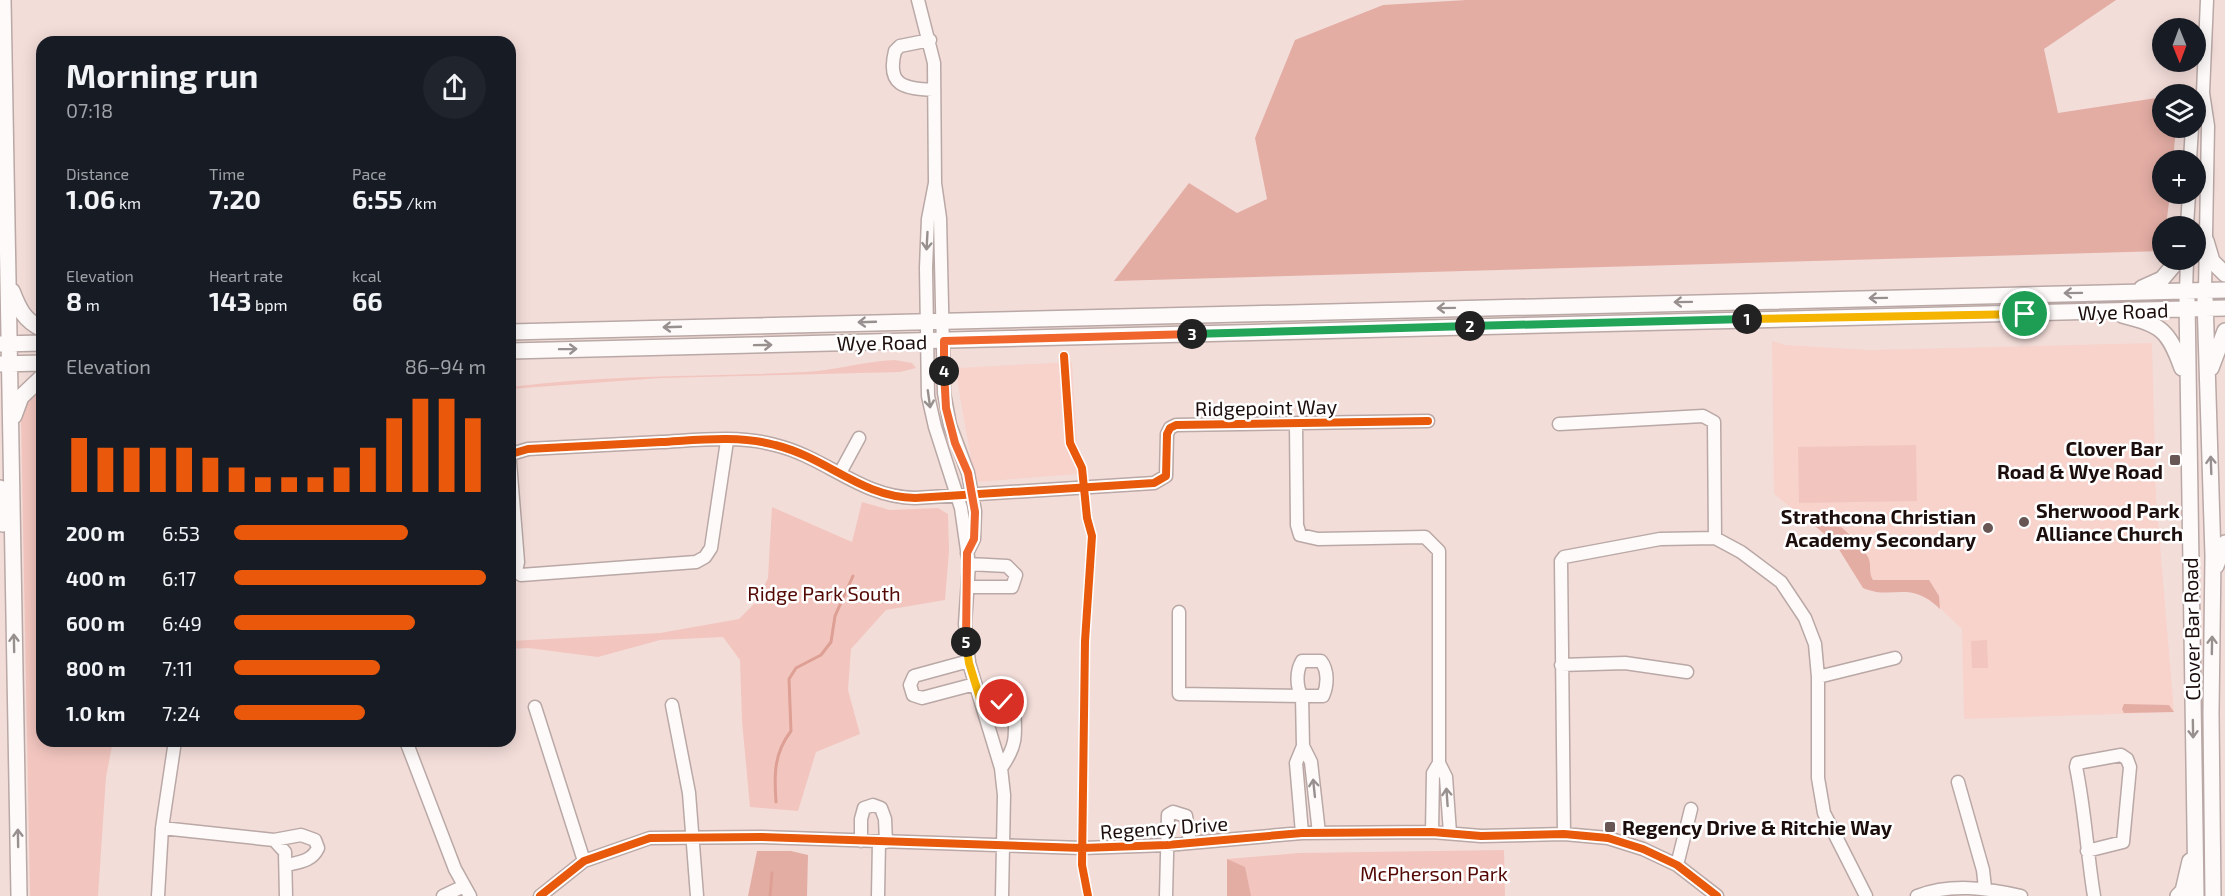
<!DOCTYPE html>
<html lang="en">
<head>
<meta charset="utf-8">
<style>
	body { margin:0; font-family:"Exo 2",sans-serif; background:#20242c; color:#f1f3f6; height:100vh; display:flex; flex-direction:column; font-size:22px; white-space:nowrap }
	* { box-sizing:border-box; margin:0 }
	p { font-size:20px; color:#9ea1a6 }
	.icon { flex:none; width:33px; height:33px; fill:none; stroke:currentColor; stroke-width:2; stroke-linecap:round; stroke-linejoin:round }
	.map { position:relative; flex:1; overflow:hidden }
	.details { position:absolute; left:36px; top:36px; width:480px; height:711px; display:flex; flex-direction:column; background:#171b24; border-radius:18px; box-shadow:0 3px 15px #0003 }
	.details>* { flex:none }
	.needle { width:39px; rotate:179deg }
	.buttons { position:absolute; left:2152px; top:18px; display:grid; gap:12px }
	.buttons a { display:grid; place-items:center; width:54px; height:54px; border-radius:50%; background:#171b24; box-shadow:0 3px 15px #0003; font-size:30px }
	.pin { position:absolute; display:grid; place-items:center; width:51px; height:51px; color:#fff; margin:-26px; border:3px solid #fff; border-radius:50%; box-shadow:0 2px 6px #0007 }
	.km { position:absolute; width:30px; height:30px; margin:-15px; border-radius:50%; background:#222; color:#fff; font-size:16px; line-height:30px; text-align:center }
	.round { display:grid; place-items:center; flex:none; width:63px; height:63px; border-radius:32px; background:#20242c }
	.head { display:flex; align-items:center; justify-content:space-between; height:102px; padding:0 30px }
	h1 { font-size:33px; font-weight:700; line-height:45px }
	.stats { display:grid; grid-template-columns:repeat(3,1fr); gap:9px; height:102px; padding:6px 30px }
	.stats div { display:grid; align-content:center }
	.stats b { font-size:26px; font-weight:700 }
	.stats small { font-size:16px; font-weight:400 }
	.stats p { font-size:16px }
	.chart { height:168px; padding:12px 30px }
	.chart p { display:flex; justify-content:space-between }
	.chart svg { width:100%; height:108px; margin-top:6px; stroke:#ea580c; stroke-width:6 }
	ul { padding:0 30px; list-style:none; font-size:20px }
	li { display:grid; grid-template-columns:96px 72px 1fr; align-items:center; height:45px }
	li i { height:15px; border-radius:8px; background:#ea580c }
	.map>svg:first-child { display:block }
</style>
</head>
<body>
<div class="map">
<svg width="2225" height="896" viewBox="0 0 2225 896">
	<rect width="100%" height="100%" fill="#f3ddd9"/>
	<path fill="#f7d3cc" d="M1772,341L1785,345L1870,350L2152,343L2156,497L2174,712L1964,719L1962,629L1927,596L1915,592L1863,588L1835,543L1774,494Z
		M1072,362L1079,474L975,482L955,368Z"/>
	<path fill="#f2c6bf" d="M895,360L912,363L916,368L900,372L661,378L510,389V387C607,374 706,377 804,372C834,371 864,361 895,360Z
		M32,392L37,395L42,392V741H113L106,777L98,896H30L21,421L24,406Z
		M1916,445L1917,501L1799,503L1798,447Z
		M862,502L890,510L938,508L948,514L949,551L945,600L886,610L851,649L848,690L860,734L816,752L798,811L750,807L742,721L740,660L723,637L660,640L598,657L528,648L510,649V641L660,633L739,619L756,602L768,578L772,507L852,542Z
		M1987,640L1988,668H1972L1971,641Z
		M1504,850L1505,896H1227V859L1299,853Z"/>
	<path fill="#e3ada4" d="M1466,0H2116L2044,49L2058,113L2163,97V128H2176L2173,160H2163V194H2170L2166,226H2163V251L1114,281L1189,183L1237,213L1267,199L1255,138L1295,40L1383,5Z
		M1819,514C1836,519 1859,542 1868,557C1872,564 1868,573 1873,580H1929L1939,596L1940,609C1909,579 1893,601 1863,588L1835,543L1807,519L1809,515Z
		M2124,704L2169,705L2174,712L2124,713L2122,709Z
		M757,851H791L808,855L807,896H748Z
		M1227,859L1245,867L1251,896H1227Z"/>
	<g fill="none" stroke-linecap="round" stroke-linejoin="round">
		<path stroke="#de9f94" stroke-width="3" d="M776,802C774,774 774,753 791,731L789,679L796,668L821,655L831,642L835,616L853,576
			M770,896L772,873"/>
		<g stroke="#b9a8a5" stroke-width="15">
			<path id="minor" d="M918,0L934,63L935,183L940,218L944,393L950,425L968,473L975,511L974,539L967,553
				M930,40L900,46L895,51C886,87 905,88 934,90
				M2190,160L2192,128
				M935,183L928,219L926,268L928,396L935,427L961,508L969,564L965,624L969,663L1001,768L1004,795L1002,896
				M2187,226L2189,194
				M2205,290L2208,126L2203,93L2207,0
				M2186,291L2187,260
				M1296,424L1297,525L1300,535L1318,539L1425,537L1439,551V763L1446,777L1450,833
				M1559,424L1703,416L1714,422L1715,538
				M510,459L511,454L528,449C572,447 617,444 661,442C698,440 739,435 775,445C828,458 860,497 915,498L1154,483L1166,476L1167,434L1170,428L1176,425L1428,421
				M510,462L518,562L516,571L521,575L696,562L705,557L711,548L727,441
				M840,473L859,438
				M968,587H1012L1016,575L1007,566L969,564
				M1179,612V694L1302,696H1323C1328,685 1328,670 1321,661H1302C1296,671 1296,687 1302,696L1303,746L1296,763L1302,833
				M969,661L914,676L910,685L913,695L922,698L975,684
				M1561,665L1625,663L1687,672
				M1818,677L1895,658
				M672,705L689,793L697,896
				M982,705L1002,702L1014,709C1016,735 1017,746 1001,768
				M535,707L584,861
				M406,741L455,869L470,896
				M1303,746L1311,762L1319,833
				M1958,782L1983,870L1985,888
				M162,828L274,840L285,852L286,896
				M1432,832L1433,773L1439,763
				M1564,834L1561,561L1564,557L1660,539L1715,538L1741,552L1781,582L1805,618L1815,644L1818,677V778L1824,813L1866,896
				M274,840L301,835L315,840L318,848C312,861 300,862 287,865
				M861,841V819L864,808L873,805L881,808L885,819L886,842
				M2087,851L2123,842L2130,767L2127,759L2121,755L2077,763L2076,767C2085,810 2087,853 2094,896
				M1677,865L1691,809
				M158,896L162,828L175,741
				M443,896L464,886
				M540,896L584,861L650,838L761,837L1082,848L1167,845L1302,833L1432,832L1481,836L1564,834L1608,838L1643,849L1677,865L1717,896
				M878,896L879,842
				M1166,896L1168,815L1173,812L1186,816L1190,843
				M1917,896C1951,883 1987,888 2021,896"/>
		</g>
		<g stroke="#b9a8a5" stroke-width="18">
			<path id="major" d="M3,0L19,896
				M2206,241L2212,261L2225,274
				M2142,288L2162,279L2178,260
				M12,291C19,309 24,320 42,329
				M2205,299L2213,556L2211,713L2213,896
				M2187,300L2196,896
				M2122,315C2161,325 2168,329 2182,368
				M510,332L2225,290
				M0,344L42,343
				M510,351L2225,308
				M0,364L42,363
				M2211,368L2225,331
				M14,416L21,397L42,377
				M0,488L3,524
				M2216,566L2225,543
				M2178,896L2183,891L2190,861"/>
		</g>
		<use href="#minor" stroke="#fdfaf9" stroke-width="12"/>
		<use href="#major" stroke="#fdfaf9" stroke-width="15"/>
		<g stroke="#fff" stroke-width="11">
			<path id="cycleway" d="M1064,356L1070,443L1082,468L1087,518L1092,536L1085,641L1082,865L1088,896
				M510,459L511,454L528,449C572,447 617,444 661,442C698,440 739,435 775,445C828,458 860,497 915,498L1154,483L1166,476L1167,434L1170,428L1176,425L1428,421
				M540,896L584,861L650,838L761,837L1082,848L1167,845L1302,833L1432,832L1481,836L1564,834L1608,838L1643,849L1677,865L1717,896"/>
		</g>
		<use href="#cycleway" stroke="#e8590c" stroke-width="8"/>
	</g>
	<defs><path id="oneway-shaft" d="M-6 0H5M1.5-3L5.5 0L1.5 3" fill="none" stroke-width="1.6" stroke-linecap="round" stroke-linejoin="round" transform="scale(1.5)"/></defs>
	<g stroke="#97908e">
		<use href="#oneway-shaft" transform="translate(927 241) rotate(93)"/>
		<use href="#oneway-shaft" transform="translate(2073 293) rotate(179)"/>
		<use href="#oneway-shaft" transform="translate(1878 298) rotate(179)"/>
		<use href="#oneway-shaft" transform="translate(1683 302) rotate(179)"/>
		<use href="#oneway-shaft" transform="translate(1446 308) rotate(179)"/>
		<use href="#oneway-shaft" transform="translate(867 322) rotate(178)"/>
		<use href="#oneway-shaft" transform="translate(672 327) rotate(178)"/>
		<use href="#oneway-shaft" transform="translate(763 345) rotate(-1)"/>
		<use href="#oneway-shaft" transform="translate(568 349) rotate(-1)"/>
		<use href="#oneway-shaft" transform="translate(929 399) rotate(82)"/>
		<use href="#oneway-shaft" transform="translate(2211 465) rotate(-92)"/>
		<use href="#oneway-shaft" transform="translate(14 643) rotate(-91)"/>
		<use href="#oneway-shaft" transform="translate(2212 645) rotate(-89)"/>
		<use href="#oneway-shaft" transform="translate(2193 729) rotate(89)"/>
		<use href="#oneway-shaft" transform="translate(1314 788) rotate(-96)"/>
		<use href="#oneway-shaft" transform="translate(1447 797) rotate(-94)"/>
		<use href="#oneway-shaft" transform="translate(18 838) rotate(-91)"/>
	</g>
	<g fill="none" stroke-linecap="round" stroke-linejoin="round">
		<g stroke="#fff" stroke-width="12">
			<path id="split-1" d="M1747,319L2025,314"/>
		</g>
		<g stroke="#fff" stroke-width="12">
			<path id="split-2" d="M1470,326L1747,319"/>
		</g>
		<g stroke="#fff" stroke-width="12">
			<path id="split-3" d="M1192,334L1470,326"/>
		</g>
		<g stroke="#fff" stroke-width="12">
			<path id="split-4" d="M944,371V341L1192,334"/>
		</g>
		<g stroke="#fff" stroke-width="12">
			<path id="split-5" d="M944,371L946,408L955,443L968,473L975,512L974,539L967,553L966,642"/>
		</g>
		<g stroke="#fff" stroke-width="12">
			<path id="split-6" d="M966,642L969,663L982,705L1002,702"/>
		</g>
		<use href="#split-1" stroke="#f5b400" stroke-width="8"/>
		<use href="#split-2" stroke="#22a559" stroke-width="8"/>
		<use href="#split-3" stroke="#22a559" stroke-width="8"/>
		<use href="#split-4" stroke="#f0652b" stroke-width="8"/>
		<use href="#split-5" stroke="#f0652b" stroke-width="8"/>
		<use href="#split-6" stroke="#f5b400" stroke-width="8"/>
	</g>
	<g fill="#675654" stroke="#fff" stroke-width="2">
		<rect x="2169" y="454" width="12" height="12" rx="3"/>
		<circle cx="2024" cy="522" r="6"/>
		<circle cx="1988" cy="528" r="6"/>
		<rect x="1604" y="821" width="12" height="12" rx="3"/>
	</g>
	<g text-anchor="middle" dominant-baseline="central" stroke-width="5" stroke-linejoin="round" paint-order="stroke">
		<g font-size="20" fill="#1b0e0c" stroke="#fff">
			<text transform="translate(2123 311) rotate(-2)">Wye Road</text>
			<text transform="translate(882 342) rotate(-1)">Wye Road</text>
			<text transform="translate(1266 407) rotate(-1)">Ridgepoint Way</text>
			<text transform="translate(2191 629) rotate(-91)">Clover Bar Road</text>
			<text transform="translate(1164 827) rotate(-4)">Regency Drive</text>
		</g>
		<g font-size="20" font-weight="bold" fill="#1b0e0c" stroke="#fff" text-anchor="end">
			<text x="2163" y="448">Clover Bar<tspan x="2163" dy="23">Road &amp; Wye Road</tspan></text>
			<text x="2036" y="510" text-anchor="start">Sherwood Park<tspan x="2036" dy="23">Alliance Church</tspan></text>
			<text x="1976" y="516">Strathcona Christian<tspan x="1976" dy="23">Academy Secondary</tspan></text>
			<text x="1622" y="827" text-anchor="start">Regency Drive &amp; Ritchie Way</text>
		</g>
		<g font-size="20" fill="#530804" stroke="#fff">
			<text x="824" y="593">Ridge Park South</text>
			<text x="1434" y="873">McPherson Park</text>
		</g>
	</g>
</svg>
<div class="buttons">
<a><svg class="needle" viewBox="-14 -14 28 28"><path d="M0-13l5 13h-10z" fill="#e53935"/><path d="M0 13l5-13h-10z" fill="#9ea1a6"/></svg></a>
<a><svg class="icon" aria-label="layers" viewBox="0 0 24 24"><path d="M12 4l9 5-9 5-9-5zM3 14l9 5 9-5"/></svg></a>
<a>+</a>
<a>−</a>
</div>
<div class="pin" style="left:2025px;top:314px;background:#1e9e55"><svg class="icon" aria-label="arrive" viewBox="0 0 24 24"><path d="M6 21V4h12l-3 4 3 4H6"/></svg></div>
<div class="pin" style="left:1002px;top:702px;background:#d93025"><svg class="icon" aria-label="check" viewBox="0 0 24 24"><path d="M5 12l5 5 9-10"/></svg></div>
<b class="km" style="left:1747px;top:319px">1</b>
<b class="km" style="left:1470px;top:326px">2</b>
<b class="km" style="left:1192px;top:334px">3</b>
<b class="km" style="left:944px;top:371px">4</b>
<b class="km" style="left:966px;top:642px">5</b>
<section class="details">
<div class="head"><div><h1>Morning run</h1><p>07:18</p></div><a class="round"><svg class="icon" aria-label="share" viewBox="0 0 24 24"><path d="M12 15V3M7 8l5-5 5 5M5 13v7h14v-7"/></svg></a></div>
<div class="stats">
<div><p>Distance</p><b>1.06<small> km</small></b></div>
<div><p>Time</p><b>7:20</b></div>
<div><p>Pace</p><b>6:55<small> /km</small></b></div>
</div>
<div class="stats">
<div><p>Elevation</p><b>8<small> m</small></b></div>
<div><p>Heart rate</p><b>143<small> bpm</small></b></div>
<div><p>kcal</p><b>66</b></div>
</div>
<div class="chart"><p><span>Elevation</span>86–94 m</p>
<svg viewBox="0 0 160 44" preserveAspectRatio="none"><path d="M5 44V22M15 44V26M25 44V26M35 44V26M45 44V26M55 44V30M65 44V34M75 44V38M85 44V38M95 44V38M105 44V34M115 44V26M125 44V14M135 44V6M145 44V6M155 44V14"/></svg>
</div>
<ul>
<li><b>200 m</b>6:53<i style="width:69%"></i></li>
<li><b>400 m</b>6:17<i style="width:100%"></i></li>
<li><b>600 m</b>6:49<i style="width:72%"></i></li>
<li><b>800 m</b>7:11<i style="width:58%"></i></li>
<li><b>1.0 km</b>7:24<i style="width:52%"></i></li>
</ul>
</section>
</div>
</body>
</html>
